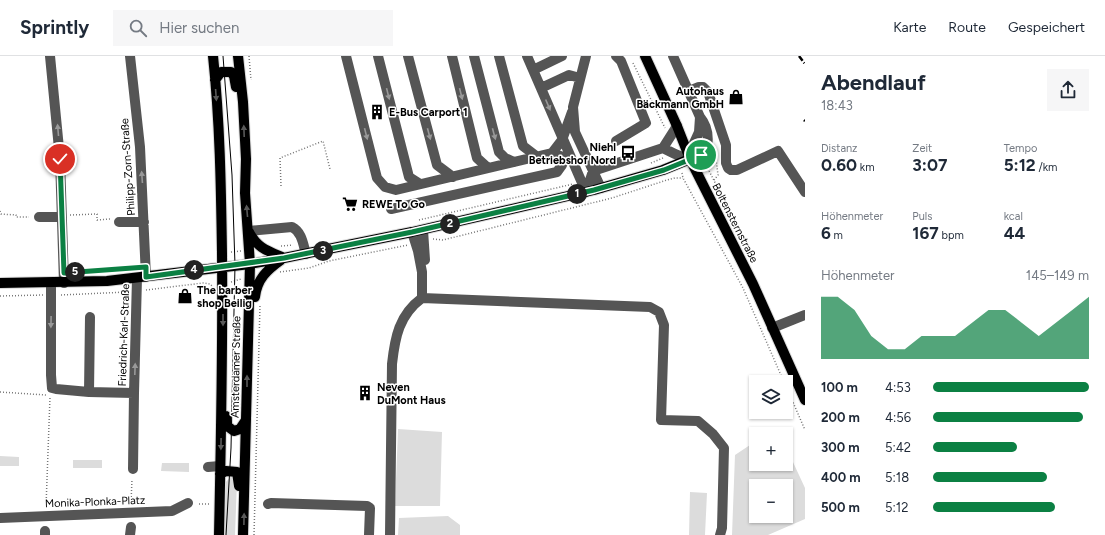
<!DOCTYPE html>
<html lang="de">
<head>
<meta charset="utf-8">
<style>
	body { margin:0; font-family:Figtree,sans-serif; background:#f6f6f7; color:#1f2937; height:100vh; display:flex; flex-direction:column; font-size:15px; white-space:nowrap }
	* { box-sizing:border-box; margin:0 }
	p { font-size:13px; color:#747a83 }
	.icon { flex:none; width:22px; height:22px; fill:none; stroke:currentColor; stroke-width:2; stroke-linecap:round; stroke-linejoin:round }
	.map { position:relative; flex:1; overflow:hidden }
	.sheet { display:flex; flex-direction:column; background:#fff; width:300px }
	.sheet>* { flex:none }
	.tools { position:absolute; left:749px; top:319px; display:grid; gap:8px }
	.tools a { display:grid; place-items:center; width:44px; height:44px; border-radius:0px; background:#fff; box-shadow:0 1px 3px #0004; font-size:20px }
	.pin { position:absolute; display:grid; place-items:center; width:34px; height:34px; color:#fff; margin:-17px; border:2px solid #fff; border-radius:50%; box-shadow:0 1px 4px #0007 }
	.km { position:absolute; width:20px; height:20px; margin:-10px; border-radius:50%; background:#222; color:#fff; font-size:11px; line-height:20px; text-align:center }
	.round { display:grid; place-items:center; flex:none; width:42px; height:42px; border-radius:0px; background:#f6f6f7 }
	.headline { display:flex; align-items:center; justify-content:space-between; height:68px; padding:0 16px }
	h1 { font-size:22px; font-weight:700; line-height:30px }
	.figures { display:grid; grid-template-columns:repeat(3,1fr); gap:6px; height:68px; padding:4px 16px }
	.figures div { display:grid; align-content:center }
	.figures b { font-size:17px; font-weight:700 }
	.figures small { font-size:11px; font-weight:400 }
	.figures p { font-size:11px }
	.chart { height:112px; padding:8px 16px }
	.chart p { display:flex; justify-content:space-between }
	.chart svg { width:100%; height:72px; margin-top:4px; fill:#0b8043; opacity:.7 }
	ul { padding:0 16px; list-style:none; font-size:13px }
	li { display:grid; grid-template-columns:64px 48px 1fr; align-items:center; height:30px }
	li i { height:10px; border-radius:5px; background:#0b8043 }
	header { display:flex; align-items:center; gap:24px; box-sizing:border-box; height:56px; padding:0 20px; background:#fff; border-bottom:1px solid #e0e1e3 }
	header strong { font-size:19px }
	nav { display:flex; gap:22px; margin-inline-start:auto; font-size:14px }
	.search { width:280px; height:36px; background:#f6f6f7; display:flex; align-items:center; gap:10px; box-sizing:border-box; padding:0 14px; border-radius:0px; color:#747a83; font-size:15px }
	main { display:flex; flex:1; min-height:0 }
	.map>svg:first-child { display:block }
</style>
</head>
<body>
<header>
<strong>Sprintly</strong>
<div class="search"><svg class="icon" aria-label="search" viewBox="0 0 24 24"><circle cx="10" cy="10" r="6"/><path d="M15 15l6 6"/></svg>Hier suchen</div>
<nav><a>Karte</a><a>Route</a><a>Gespeichert</a></nav>
</header>
<main>
<div class="map">
<svg width="805" height="479" viewBox="0 0 805 479">
	<rect width="100%" height="100%" fill="#fff"/>
	<path fill="#dcdcdc" fill-rule="evenodd" d="M398,373L442,376L440,450H395Z
		M756,385V408H786V391L805,432V463L768,479H732L735,399ZM756,430H786V460H756Z
		M0,400L19,401V410H0Z
		M73,404H102V412H73Z
		M162,407H189V416L161,415Z
		M232,419L237,425L235,479H223L225,427Z
		M690,436L707,437L705,479H689Z
		M448,460L460,469V479H398L399,462Z"/>
	<g fill="none" stroke-linecap="round" stroke-linejoin="round">
		<g stroke="#dbdbdb" stroke-width="12">
			<path id="major" d="M213,0C220,66 221,131 222,197C223,291 221,385 219,479
				M238,0L243,46L246,103L245,137L250,208L243,479
				M645,0L677,70L690,103L753,228L805,344
				M215,24L221,16H231L234,20L236,31
				M249,176C257,192 268,195 284,202
				M0,227L107,225L250,208L284,202L412,176L594,134L663,114L690,103
				M255,241C257,223 267,214 281,204
				M226,360L227,370L234,375L240,373L246,364
				M220,418L226,415L237,416L239,430"/>
		</g>
		<path stroke="#777" stroke-width="1.5" stroke-dasharray="1 2" stroke-linecap="butt" d="M249,0L251,24
			M633,7L665,72
			M651,107L663,102
			M705,107L724,144L731,162
			M682,117L683,122L743,232L784,326
			M714,124L718,119L715,95
			M281,130L280,102L323,85L330,113
			M0,155L1,158L16,159V161H29
			M70,159L97,158V164L110,163
			M419,164L573,128
			M433,183L443,184L612,142L667,124L675,122H683
			M281,190L293,189
			M231,196L241,195
			M86,215L122,213
			M280,216L309,212L329,205L408,189
			M231,226L241,223
			M146,234L203,227L210,228L213,231
			M61,239L127,236
			M0,240L43,239
			M786,330L805,374
			M0,336L46,339
			M131,447L132,423
			M199,448H211
			M46,451L50,341
			M254,479L260,249"/>
		<path stroke="#555" stroke-width="10" d="M50,0L60,103L64,227
			M130,0L140,91L146,221
			M346,0L377,122L385,131L396,134L552,97L571,104
			M378,0L409,121L420,128
			M408,0L437,109L453,121
			M452,0L477,102L488,112
			M474,0L499,96L505,102L514,106
			M499,0L523,90L536,100
			M527,0L586,136
			M586,0L573,51L575,76L601,132
			M616,0L621,5L646,67L616,85
			M533,14L562,0
			M541,32L569,19L580,22
			M689,35L699,31H703L708,36L726,89V107L728,112L731,114H737L778,95L805,136
			M663,92C671,96 681,102 690,103C691,103 695,101 696,101C713,95 709,72 700,61L673,0
			M552,97L562,84L572,56
			M690,103L694,87L699,76L700,61
			M586,136L593,115L663,92L677,70
			M391,153L557,116L562,109L565,101
			M39,161H62
			M119,166H144
			M423,174L425,204
			M249,175L292,171C302,176 303,188 306,198
			M51,227V319L52,332L56,333L89,336L134,337L137,222
			M422,242L650,251L659,256L664,269L661,364L698,365L713,378L724,392L722,472L720,479
			M772,272L805,259
			M89,336L90,261
			M208,411L220,410
			M133,413L134,337
			M268,448L271,447L367,450L370,452L369,479
			M0,462L172,455L188,447
			M45,479V475
			M130,479L131,471
			M390,479L392,308C395,281 399,259 422,242V216L418,195L412,176"/>
		<use href="#major" stroke="#000" stroke-width="10"/>
		<path stroke="#000" stroke-width="1" d="M223,0L232,119L235,209L231,392L226,479"/>
		<path stroke="#000" stroke-width="2.5" stroke-dasharray="6 2 1 2" stroke-linecap="butt" d="M799,0L805,8
			M804,64L805,65"/>
	</g>
	<defs><path id="oneway-solid" d="M-6-.8H1V-3.2L6.5 0L1 3.2V.8H-6Z"/></defs>
	<g fill="#999">
		<use href="#oneway-solid" transform="translate(388 38) rotate(76)"/>
		<use href="#oneway-solid" transform="translate(461 38) rotate(76)"/>
		<use href="#oneway-solid" transform="translate(548 49) rotate(67)"/>
		<use href="#oneway-solid" transform="translate(58 74) rotate(-95)"/>
		<use href="#oneway-solid" transform="translate(366 78) rotate(76)"/>
		<use href="#oneway-solid" transform="translate(429 78) rotate(75)"/>
		<use href="#oneway-solid" transform="translate(494 78) rotate(75)"/>
		<use href="#oneway-solid" transform="translate(142 121) rotate(-94)"/>
		<use href="#oneway-solid" transform="translate(51 266) rotate(91)"/>
		<use href="#oneway-solid" transform="translate(135 313) rotate(-88)"/>
	</g>
	<g fill="#595959">
		<use href="#oneway-solid" transform="translate(216 39) rotate(86)"/>
		<use href="#oneway-solid" transform="translate(244 75) rotate(-92)"/>
		<use href="#oneway-solid" transform="translate(247 155) rotate(-95)"/>
		<use href="#oneway-solid" transform="translate(223 264) rotate(90)"/>
		<use href="#oneway-solid" transform="translate(247 325) rotate(-90)"/>
		<use href="#oneway-solid" transform="translate(221 388) rotate(91)"/>
		<use href="#oneway-solid" transform="translate(244 463) rotate(-89)"/>
	</g>
	<g fill="none" stroke-linecap="round" stroke-linejoin="round">
		<g stroke="#fff" stroke-width="8">
			<path id="route" d="M60,103L64,217L146,211V221L284,202L412,176L594,134L664,114L701,99"/>
		</g>
		<use href="#route" stroke="#0b8043" stroke-width="5"/>
	</g>
	<defs>
		<g id="shop-bare" transform="scale(1.2)"><path d="M-5-2.5h2.3a2.7 3.5 0 0 1 5.4 0H5L5.5 6h-11ZM-1.5-2.5h3a1.5 2.3 0 0 0-3 0Z" fill="#000" stroke="#fff" stroke-width="2.5" paint-order="stroke"/></g>
		<g id="building-bare" transform="scale(1.2)"><path d="M-4-6H4V6H1V3H-1V6H-4ZM-2.5-4.3h1.7v1.8h-1.7ZM.8-4.3h1.7v1.8H.8ZM-2.5-1h1.7V.8h-1.7ZM.8-1h1.7V.8H.8Z" fill="#000" stroke="#fff" stroke-width="2.5" paint-order="stroke"/></g>
		<g id="bus-bare" transform="scale(1.2)"><path d="M-5-6H5V4H4V6H2V4H-2V6H-4V4H-5ZM-3.5-4V0h7V-4ZM-3.5 1.2v1.5H-2V1.2ZM2 1.2v1.5H3.5V1.2Z" fill="#000" stroke="#fff" stroke-width="2.5" paint-order="stroke"/></g>
		<g id="supermarket-bare" transform="scale(1.2)"><path d="M-6-5.5h2.5l.6 2H6L4.5 2H-2.5L-4.4-4H-6ZM-1.5 3.2a1.3 1.3 0 1 0 .1 0ZM3 3.2a1.3 1.3 0 1 0 .1 0Z" fill="#000" stroke="#fff" stroke-width="2.5" paint-order="stroke"/></g>
	</defs>
	<g fill-rule="evenodd">
		<use href="#shop-bare" x="736" y="41"/>
		<use href="#building-bare" x="377" y="56"/>
		<use href="#bus-bare" x="628" y="97"/>
		<use href="#supermarket-bare" x="350" y="148"/>
		<use href="#shop-bare" x="185" y="240"/>
		<use href="#building-bare" x="365" y="337"/>
	</g>
	<g text-anchor="middle" dominant-baseline="central" stroke-width="3" stroke-linejoin="round" paint-order="stroke">
		<g font-size="11" font-weight="bold" fill="#000" stroke="#fff" text-anchor="start">
			<text x="724" y="35" text-anchor="end">Autohaus<tspan x="724" dy="13">Bäckmann GmbH</tspan></text>
			<text x="389" y="56">E-Bus Carport 1</text>
			<text x="616" y="91" text-anchor="end">Niehl<tspan x="616" dy="13">Betriebshof Nord</tspan></text>
			<text x="362" y="148">REWE To Go</text>
			<text x="197" y="234">The barber<tspan x="197" dy="13">shop Beilig</tspan></text>
			<text x="377" y="331">Neven<tspan x="377" dy="13">DuMont Haus</tspan></text>
		</g>
		<g font-size="11" fill="#000" stroke="#fff">
			<text transform="translate(128 111) rotate(-94)">Philipp-Zorn-Straße</text>
			<text transform="translate(735 167) rotate(63)">Boltensternstraße</text>
			<text transform="translate(124 279) rotate(-88)">Friedrich-Karl-Straße</text>
			<text transform="translate(236 311) rotate(-89)">Amsterdamer Straße</text>
			<text transform="translate(95 446) rotate(-2)">Monika-Plonka-Platz</text>
		</g>
	</g>
</svg>
<div class="tools">
<a><svg class="icon" aria-label="layers" viewBox="0 0 24 24"><path d="M12 4l9 5-9 5-9-5zM3 14l9 5 9-5"/></svg></a>
<a>+</a>
<a>−</a>
</div>
<div class="pin" style="left:701px;top:99px;background:#1e9e55"><svg class="icon" aria-label="arrive" viewBox="0 0 24 24"><path d="M6 21V4h12l-3 4 3 4H6"/></svg></div>
<div class="pin" style="left:60px;top:103px;background:#d93025"><svg class="icon" aria-label="check" viewBox="0 0 24 24"><path d="M5 12l5 5 9-10"/></svg></div>
<b class="km" style="left:577px;top:138px">1</b>
<b class="km" style="left:450px;top:168px">2</b>
<b class="km" style="left:323px;top:195px">3</b>
<b class="km" style="left:194px;top:214px">4</b>
<b class="km" style="left:75px;top:216px">5</b>
</div>
<section class="sheet">
<div class="headline"><div><h1>Abendlauf</h1><p>18:43</p></div><a class="round"><svg class="icon" aria-label="share" viewBox="0 0 24 24"><path d="M12 15V3M7 8l5-5 5 5M5 13v7h14v-7"/></svg></a></div>
<div class="figures">
<div><p>Distanz</p><b>0.60<small> km</small></b></div>
<div><p>Zeit</p><b>3:07</b></div>
<div><p>Tempo</p><b>5:12<small> /km</small></b></div>
</div>
<div class="figures">
<div><p>Höhenmeter</p><b>6<small> m</small></b></div>
<div><p>Puls</p><b>167<small> bpm</small></b></div>
<div><p>kcal</p><b>44</b></div>
</div>
<div class="chart"><p><span>Höhenmeter</span>145–149 m</p>
<svg viewBox="0 0 160 44" preserveAspectRatio="none"><path d="M0 44V6L10 6L20 14L30 30L40 38L50 38L60 30L70 30L80 30L90 22L100 14L110 14L120 22L130 30L140 22L150 14L160 6V44z"/></svg>
</div>
<ul>
<li><b>100 m</b>4:53<i style="width:100%"></i></li>
<li><b>200 m</b>4:56<i style="width:96%"></i></li>
<li><b>300 m</b>5:42<i style="width:54%"></i></li>
<li><b>400 m</b>5:18<i style="width:73%"></i></li>
<li><b>500 m</b>5:12<i style="width:78%"></i></li>
</ul>
</section>
</main>
</body>
</html>
